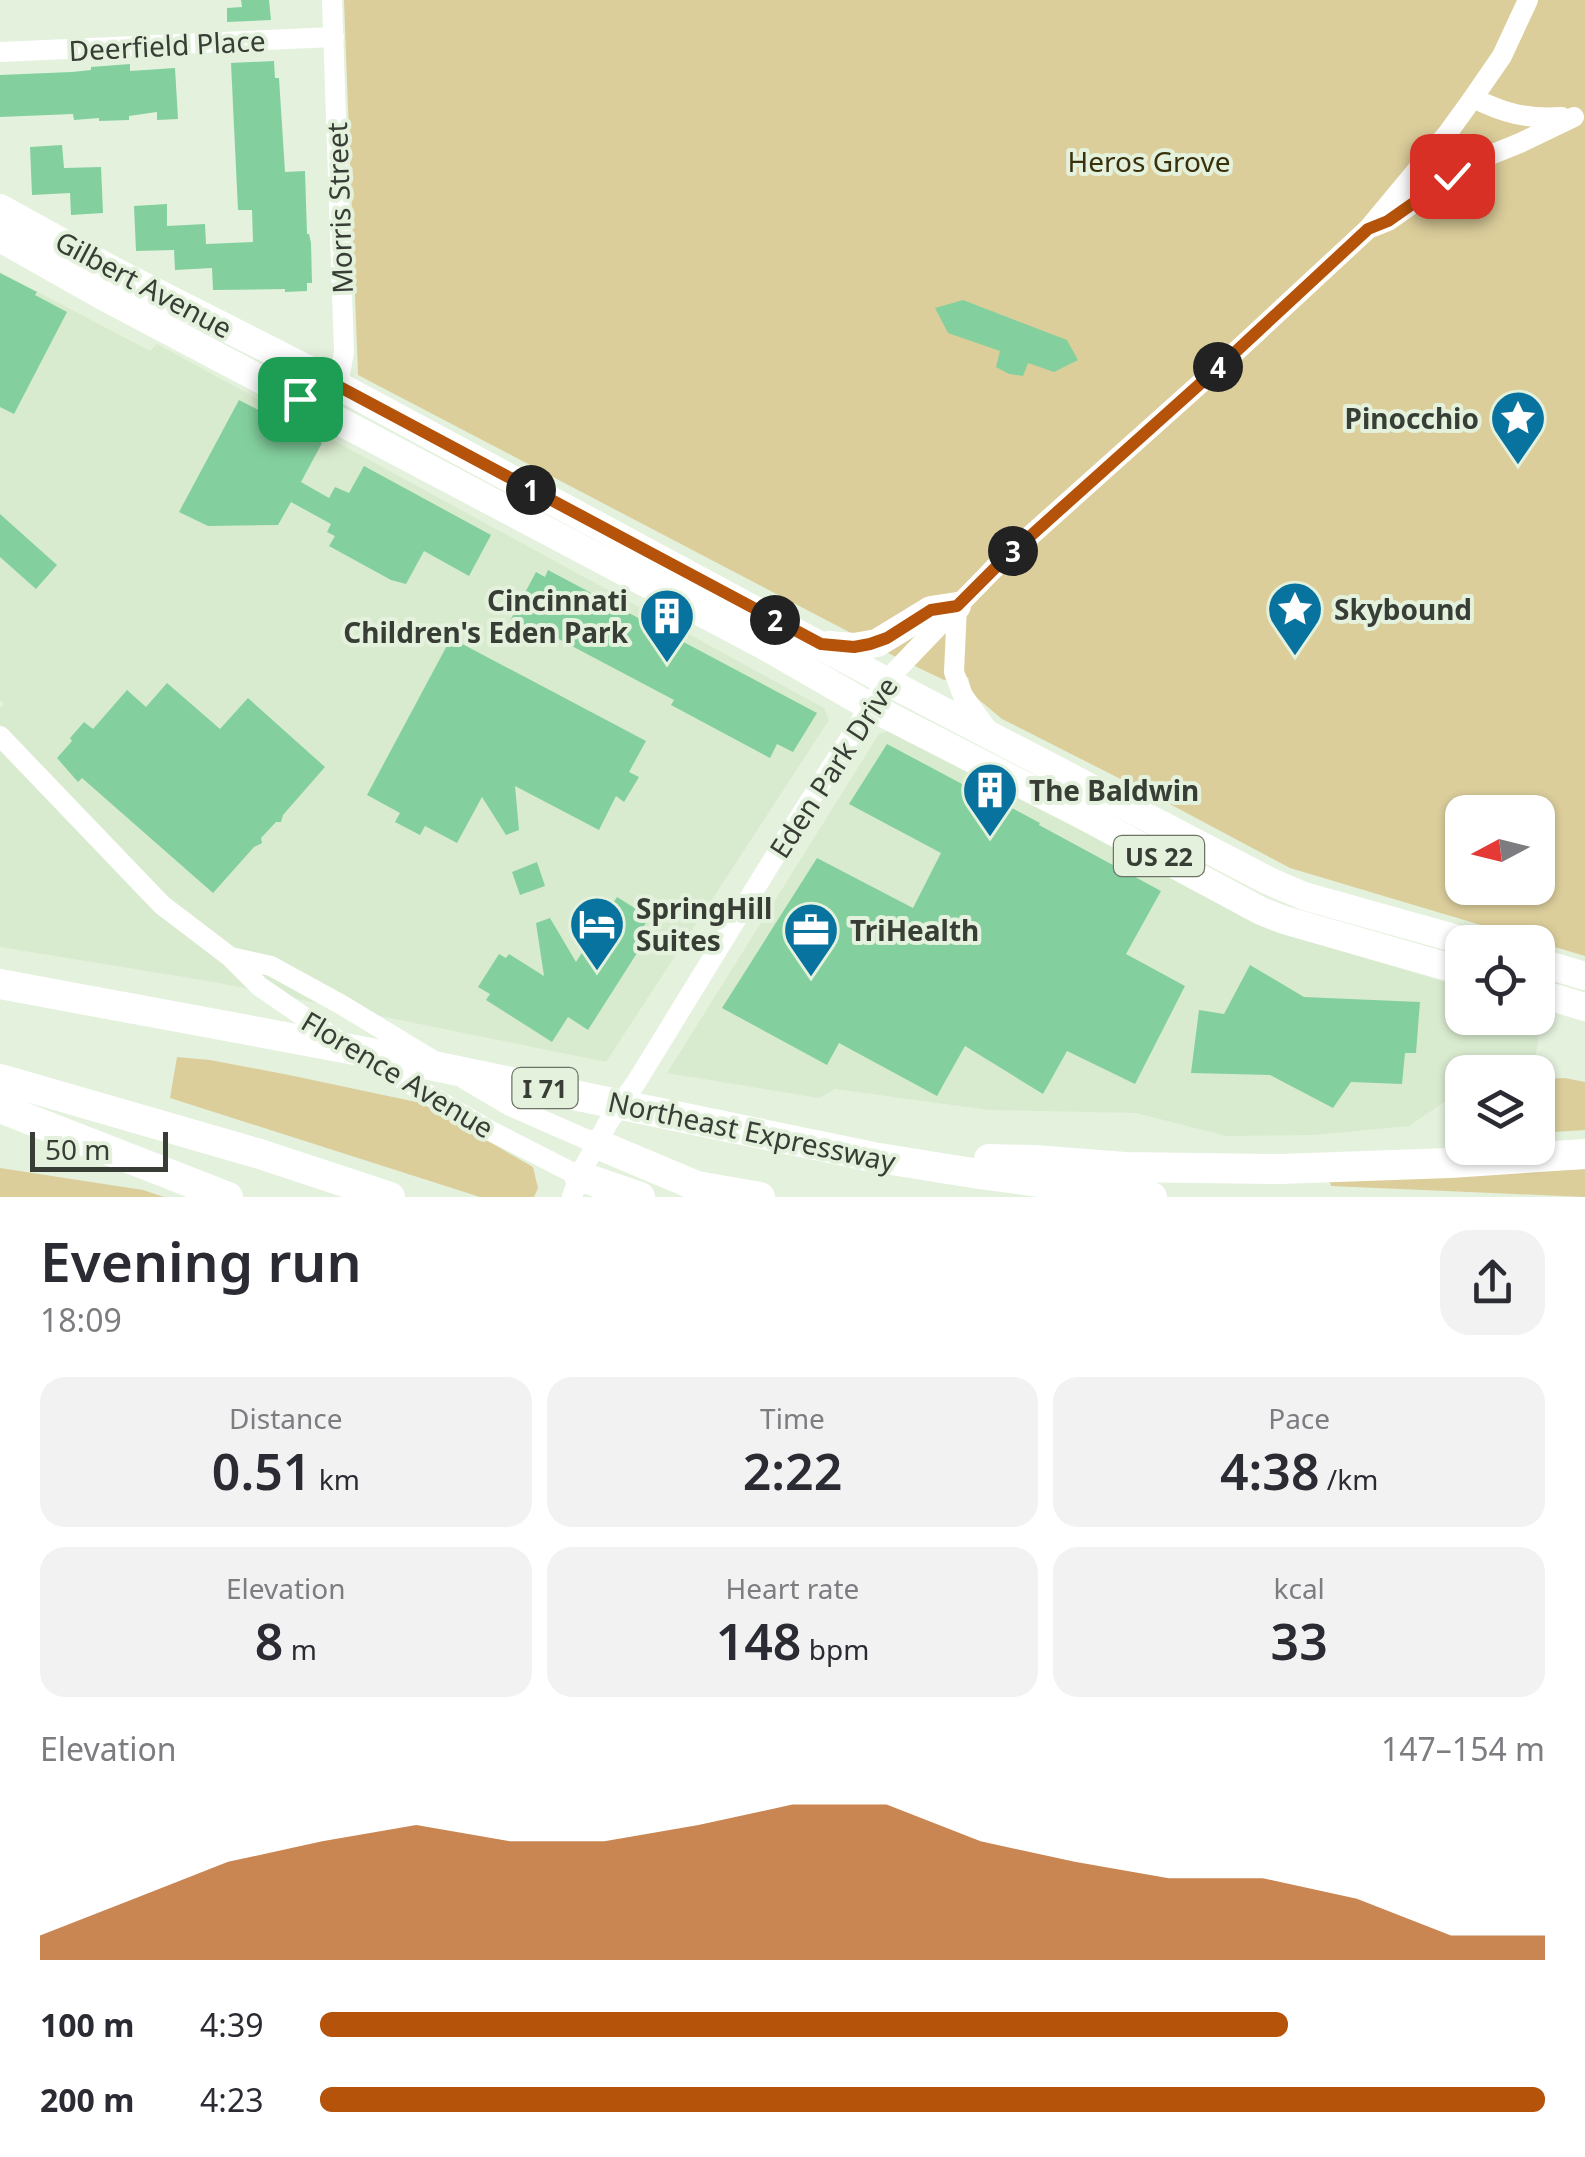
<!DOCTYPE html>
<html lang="en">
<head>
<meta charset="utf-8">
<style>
	body { margin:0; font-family:"Noto Sans",sans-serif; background:#f2f2f3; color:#2b2b33; height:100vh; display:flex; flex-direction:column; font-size:38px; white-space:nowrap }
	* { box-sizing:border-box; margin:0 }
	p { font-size:32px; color:#7c7c81 }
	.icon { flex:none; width:55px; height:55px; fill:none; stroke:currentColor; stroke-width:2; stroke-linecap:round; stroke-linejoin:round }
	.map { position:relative; height:1197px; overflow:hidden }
	.sheet { display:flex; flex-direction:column; background:#fff; flex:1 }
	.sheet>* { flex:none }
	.needle { width:65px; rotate:263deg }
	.fabs { position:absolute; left:1445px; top:795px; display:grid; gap:20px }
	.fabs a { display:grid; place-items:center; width:110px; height:110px; border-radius:20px; background:#fff; box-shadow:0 2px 8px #0004; font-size:50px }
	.scale { position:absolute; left:30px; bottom:25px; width:138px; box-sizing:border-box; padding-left:10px; border:5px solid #383d35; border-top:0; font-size:28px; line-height:35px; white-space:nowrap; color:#383d35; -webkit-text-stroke:8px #e4f1dd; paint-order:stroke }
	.pin { position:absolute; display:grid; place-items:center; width:85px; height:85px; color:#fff; margin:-42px; border-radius:20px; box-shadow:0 5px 15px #0006 }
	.km { position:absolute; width:50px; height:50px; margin:-25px; border-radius:50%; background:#222; color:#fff; font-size:28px; line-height:50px; text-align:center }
	.round { display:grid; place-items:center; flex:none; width:105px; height:105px; border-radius:30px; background:#f2f2f3 }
	.summary { display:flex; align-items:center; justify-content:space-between; height:170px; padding:0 40px }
	h1 { font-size:55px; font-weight:600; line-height:75px }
	.figures { display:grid; grid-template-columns:repeat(3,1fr); gap:15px; height:170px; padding:10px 40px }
	.figures div { display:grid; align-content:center; border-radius:25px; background:#f2f2f3; text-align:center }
	.figures b { font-size:50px; font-weight:600 }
	.figures small { font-size:28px; font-weight:400 }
	.figures p { font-size:28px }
	.chart { height:280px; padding:20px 40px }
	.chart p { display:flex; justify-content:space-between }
	.chart svg { width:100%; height:180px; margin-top:10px; fill:#b45309; opacity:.7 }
	ul { padding:0 40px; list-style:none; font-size:32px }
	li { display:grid; grid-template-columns:160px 120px 1fr; align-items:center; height:75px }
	li i { height:25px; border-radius:12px; background:#b45309 }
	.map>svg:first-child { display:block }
</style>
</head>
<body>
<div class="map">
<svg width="1585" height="1197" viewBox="0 0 1585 1197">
	<rect width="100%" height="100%" fill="#e4f1dd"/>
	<path fill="#d9ebcf" d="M0,272L150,351L157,344L824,708L829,720L606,1062L214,982L0,947V708L4,704L0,700Z
		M893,729L1265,928L1462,987V1018H1538V1009L1543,1010L1533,1072H1462V1099L1443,1103L1409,1126L1314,1135L1227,1136L1136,1113L989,1110L835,1089L819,1098L667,1073L879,734Z"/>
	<path fill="#dcce9b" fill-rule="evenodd" d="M344,0H1585V956L1290,868L1166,802L1002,719L977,698L971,689L968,677L944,680L890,654L860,635L851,633L358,375ZM1462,812H1538V888H1462Z
		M177,1057L210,1060L289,1075L421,1103L533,1167L538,1188L534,1197H480L170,1098Z
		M1565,1078L1585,1082V1130L1538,1133V1079Z
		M0,1168L143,1190L164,1197H0Z
		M1585,1169V1197L1331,1186L1329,1178Z"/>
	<path fill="#83d09e" d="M241,0H269L271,20L227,22V8L242,7Z
		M274,61L275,78H279L285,172L305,171L307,234H309L311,243L312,283H307V291L285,292V289L213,290L212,268L175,270L174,250L136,251L134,206L167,204V226L205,224L206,244L253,242L252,210H238L231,63Z
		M130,64V71L175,68L178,119L157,120V112L129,116V120L99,121V118L74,120L73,114L0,117V75L72,72L91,70V67Z
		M62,145L64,168L101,167L103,213L71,215L70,193L32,195L30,147Z
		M0,273L37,292L35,295L67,312L14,414L0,407Z
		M963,300L1067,340L1078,360L1054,372L1028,363L1023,376L1009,374L996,367L1000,351L948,333L935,308Z
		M239,400L322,443L301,482L329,498L335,487L349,493L364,466L491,535L469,576L424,551L406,584L391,580L329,546L335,536L327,532L331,524L291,502L278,525L208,526L179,512Z
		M0,514L57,565L36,589L0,557Z
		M548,570L817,713L793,752L777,744L770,758L671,705L674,700L534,626L531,631L511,619L536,572L545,577Z
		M451,638L646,741L629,772L639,777L624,802L616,796L599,830L515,786L519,830L506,835L482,797L457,843L425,826L420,835L395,822L400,813L367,795Z
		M167,683L220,729L248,698L325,767L283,815L281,822H276L261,838L262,843L254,847L213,893L82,778L78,782L57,758L72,741L70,738L84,722L93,729L127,690L146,707Z
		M887,744L1009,809L1010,807L1040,823L1039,825L1161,891L1126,954L1185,986L1135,1084L1067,1051L1043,1094L965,1046L937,1096L839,1043L827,1065L722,1008L817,858L913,908L941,853L849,804Z
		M537,862L545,886L520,895L512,872Z
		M617,897L649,917L644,926L651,931L588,1030L568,1017L552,1042L486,1000L490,994L478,987L499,954L506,958L509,954L544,976L536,923L550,918L576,962Z
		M1250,965L1304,997L1420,1002L1416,1053H1405L1402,1084L1351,1082L1333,1108L1270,1075L1191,1073L1199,1010L1224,1014Z"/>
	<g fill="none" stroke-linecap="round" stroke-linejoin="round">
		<path stroke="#fff" stroke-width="20" d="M0,52L334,37
			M1473,98C1506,114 1526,119 1562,117
			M1380,224L1483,158L1520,143L1574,117
			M325,412L338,385L344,352L332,0
			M957,606L954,672L963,696L990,733
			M0,736L162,905L229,956L259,986L342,1043
			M231,957L271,966L342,1005L431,1059
			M367,1059L489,1130L579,1176
			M464,1079L510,1106L597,1144
			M572,1197L579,1176L609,1121L637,1081L788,835L886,681L997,565L1230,357L1368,229L1447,134L1473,98L1502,56L1528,0"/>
		<path stroke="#fff" stroke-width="28" d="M0,208L114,271L313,372L886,681L1269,881L1304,896L1468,942
			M0,238L103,296L763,645L869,706L1086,817L1261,911L1284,920L1462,971
			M829,645L854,647L877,643L931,610L957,606
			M1538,962L1585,976
			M1538,993L1585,1007"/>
		<path stroke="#fff" stroke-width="30" d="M0,984L371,1053L873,1157L979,1174L1152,1197
			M0,1079L260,1154L390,1197
			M0,1108L228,1197
			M597,1144L697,1186L760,1197
			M989,1159L1034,1160L1125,1167L1280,1169L1450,1163L1585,1154
			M579,1176L640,1197"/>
	</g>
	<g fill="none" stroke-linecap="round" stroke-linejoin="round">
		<g stroke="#fff" stroke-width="20">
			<path id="route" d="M300,399L325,412L338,386L821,644L854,647L870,644L887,638L931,610L957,606L997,566L1230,357L1368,229L1388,221L1452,176"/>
		</g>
		<use href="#route" stroke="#b45309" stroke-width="12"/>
	</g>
	<defs>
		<g id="sight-pin" transform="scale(2.875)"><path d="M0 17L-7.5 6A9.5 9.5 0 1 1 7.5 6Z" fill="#09739f" stroke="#e4f1dd"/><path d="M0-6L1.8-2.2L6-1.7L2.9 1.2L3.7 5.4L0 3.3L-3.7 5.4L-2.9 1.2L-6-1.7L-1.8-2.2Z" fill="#fff"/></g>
		<g id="building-pin" transform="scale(2.875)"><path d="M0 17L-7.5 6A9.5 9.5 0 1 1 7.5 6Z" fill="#09739f" stroke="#e4f1dd"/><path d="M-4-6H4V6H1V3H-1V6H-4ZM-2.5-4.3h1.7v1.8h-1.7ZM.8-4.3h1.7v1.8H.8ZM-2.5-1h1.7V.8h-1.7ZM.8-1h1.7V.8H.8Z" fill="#fff"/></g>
		<g id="hotel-pin" transform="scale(2.875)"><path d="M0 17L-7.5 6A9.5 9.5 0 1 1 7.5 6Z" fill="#09739f" stroke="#e4f1dd"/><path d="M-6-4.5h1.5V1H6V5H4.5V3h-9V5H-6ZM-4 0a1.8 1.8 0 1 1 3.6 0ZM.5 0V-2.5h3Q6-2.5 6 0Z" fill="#fff"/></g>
		<g id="office-pin" transform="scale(2.875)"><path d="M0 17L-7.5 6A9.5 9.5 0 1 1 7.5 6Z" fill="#09739f" stroke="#e4f1dd"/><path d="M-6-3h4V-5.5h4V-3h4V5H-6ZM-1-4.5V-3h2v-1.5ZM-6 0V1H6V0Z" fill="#fff"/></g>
	</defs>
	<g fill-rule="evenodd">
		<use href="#sight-pin" x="1518" y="418"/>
		<use href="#sight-pin" x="1295" y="609"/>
		<use href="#building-pin" x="667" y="616"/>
		<use href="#building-pin" x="990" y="790"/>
		<use href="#hotel-pin" x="597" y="924"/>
		<use href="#office-pin" x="811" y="930"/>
	</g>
	<g text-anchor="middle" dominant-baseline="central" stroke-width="8" stroke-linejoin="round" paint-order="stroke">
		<g fill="#e4f1dd" stroke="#6c7367" stroke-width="2.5">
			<rect x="1114" y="836" width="90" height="40" rx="8"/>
			<rect x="512.5" y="1068" width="65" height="40" rx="8"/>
		</g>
		<g font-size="25" font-weight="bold" fill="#383d35">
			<text x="1159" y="856">US 22</text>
			<text x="545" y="1088">I 71</text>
		</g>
		<g font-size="28" fill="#383d35" stroke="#e4f1dd">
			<text transform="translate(167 45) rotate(-3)">Deerfield Place</text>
			<text transform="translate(339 208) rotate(-92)">Morris Street</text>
			<text transform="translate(144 284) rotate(28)">Gilbert Avenue</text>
			<text transform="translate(833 767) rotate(-57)">Eden Park Drive</text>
			<text transform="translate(398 1074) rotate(31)">Florence Avenue</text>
			<text transform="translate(752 1131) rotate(12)">Northeast Expressway</text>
		</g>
		<g font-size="28" fill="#3a310c" stroke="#e4f1dd">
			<text x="1149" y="161">Heros Grove</text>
		</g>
		<g font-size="28" font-weight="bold" fill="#383d35" stroke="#e4f1dd" text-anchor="start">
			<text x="1479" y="418" text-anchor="end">Pinocchio</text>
			<text x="628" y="600" text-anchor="end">Cincinnati<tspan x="628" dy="32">Children's Eden Park</tspan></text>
			<text x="1334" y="609">Skybound</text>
			<text x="1029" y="790">The Baldwin</text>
			<text x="636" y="908">SpringHill<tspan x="636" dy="32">Suites</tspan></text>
			<text x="850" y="930">TriHealth</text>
		</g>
	</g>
</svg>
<div class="fabs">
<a><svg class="needle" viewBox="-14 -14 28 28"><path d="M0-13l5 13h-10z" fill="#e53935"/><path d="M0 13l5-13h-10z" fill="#7c7c81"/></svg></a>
<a><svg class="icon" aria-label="locate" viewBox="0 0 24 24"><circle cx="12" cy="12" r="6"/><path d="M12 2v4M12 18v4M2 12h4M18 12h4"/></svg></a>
<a><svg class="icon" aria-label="layers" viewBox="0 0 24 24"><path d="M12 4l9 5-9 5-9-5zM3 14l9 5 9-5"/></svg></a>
</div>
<div class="scale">50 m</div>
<div class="pin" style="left:300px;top:399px;background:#1e9e55"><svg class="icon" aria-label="arrive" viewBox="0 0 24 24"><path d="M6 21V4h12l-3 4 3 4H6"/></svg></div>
<div class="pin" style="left:1452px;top:176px;background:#d93025"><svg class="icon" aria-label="check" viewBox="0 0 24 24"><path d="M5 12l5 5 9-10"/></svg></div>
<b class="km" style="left:531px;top:490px">1</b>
<b class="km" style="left:775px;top:620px">2</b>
<b class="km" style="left:1013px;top:551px">3</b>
<b class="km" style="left:1218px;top:367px">4</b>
</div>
<section class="sheet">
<div class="summary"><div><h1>Evening run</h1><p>18:09</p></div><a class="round"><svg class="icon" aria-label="share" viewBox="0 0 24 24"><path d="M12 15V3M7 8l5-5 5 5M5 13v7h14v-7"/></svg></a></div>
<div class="figures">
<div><p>Distance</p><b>0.51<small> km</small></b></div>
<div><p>Time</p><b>2:22</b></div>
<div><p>Pace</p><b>4:38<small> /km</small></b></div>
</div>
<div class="figures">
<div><p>Elevation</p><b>8<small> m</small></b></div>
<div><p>Heart rate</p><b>148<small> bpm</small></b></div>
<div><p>kcal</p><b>33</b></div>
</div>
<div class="chart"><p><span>Elevation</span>147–154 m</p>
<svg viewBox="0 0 160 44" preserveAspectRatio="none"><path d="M0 44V38L10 29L20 20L30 15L40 11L50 15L60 15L70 11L80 6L90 6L100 15L110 20L120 24L130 24L140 29L150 38L160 38V44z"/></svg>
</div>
<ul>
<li><b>100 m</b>4:39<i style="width:79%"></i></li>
<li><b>200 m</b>4:23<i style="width:100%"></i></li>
</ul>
</section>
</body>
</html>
